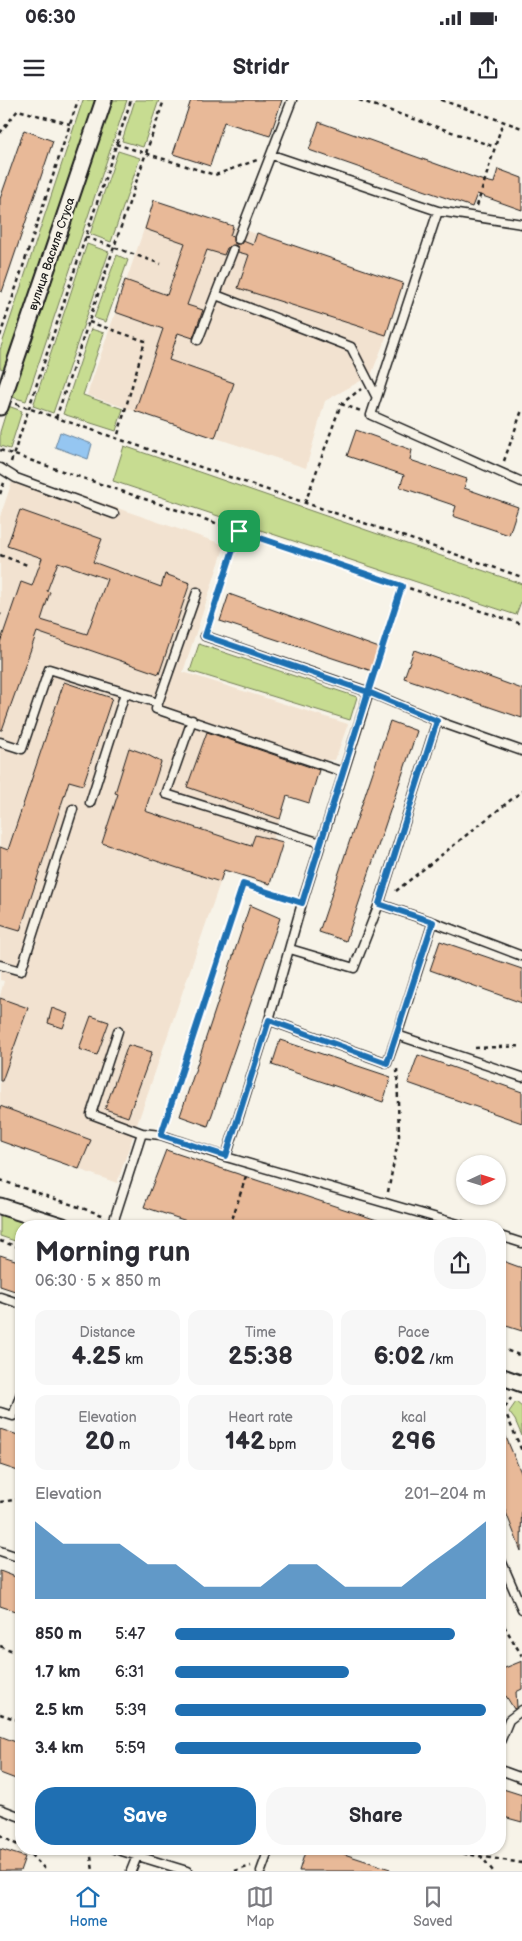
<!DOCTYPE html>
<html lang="en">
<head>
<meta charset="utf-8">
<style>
	body { margin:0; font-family:"Balsamiq Sans",sans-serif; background:#f7f7f7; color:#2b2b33; height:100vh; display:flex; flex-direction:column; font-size:19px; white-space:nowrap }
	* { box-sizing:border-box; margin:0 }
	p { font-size:16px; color:#7c7c81 }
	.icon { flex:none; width:28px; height:28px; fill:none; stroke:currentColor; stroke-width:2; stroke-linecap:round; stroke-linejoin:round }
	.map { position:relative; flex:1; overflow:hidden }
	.sheet { position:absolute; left:15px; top:1120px; width:491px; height:635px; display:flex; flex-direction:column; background:#fff; border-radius:20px; box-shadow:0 1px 4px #0004 }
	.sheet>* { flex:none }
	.needle { width:32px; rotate:86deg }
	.controls { position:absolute; left:456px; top:1055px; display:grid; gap:10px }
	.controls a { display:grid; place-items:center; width:50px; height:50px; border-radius:50%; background:#fff; box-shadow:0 1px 4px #0004; font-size:25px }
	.pin { position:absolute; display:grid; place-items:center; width:42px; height:42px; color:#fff; margin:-21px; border-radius:10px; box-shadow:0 2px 8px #0006 }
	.round { display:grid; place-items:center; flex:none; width:52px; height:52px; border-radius:20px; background:#f7f7f7 }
	.headline { display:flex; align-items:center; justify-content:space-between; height:85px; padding:0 20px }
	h1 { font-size:28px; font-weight:700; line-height:38px }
	.figures { display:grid; grid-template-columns:repeat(3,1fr); gap:8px; height:85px; padding:5px 20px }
	.figures div { display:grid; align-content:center; border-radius:12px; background:#f7f7f7; text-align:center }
	.figures b { font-size:25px; font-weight:700 }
	.figures small { font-size:14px; font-weight:400 }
	.figures p { font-size:14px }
	.chart { height:140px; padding:10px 20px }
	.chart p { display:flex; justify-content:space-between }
	.chart svg { width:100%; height:90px; margin-top:5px; fill:#1f6fb2; opacity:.7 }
	.button { display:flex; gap:10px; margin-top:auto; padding:10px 20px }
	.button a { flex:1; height:58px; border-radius:20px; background:#1f6fb2; color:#fff; font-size:20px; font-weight:700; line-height:58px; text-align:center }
	.button a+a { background:#f7f7f7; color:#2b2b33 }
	ul { padding:0 20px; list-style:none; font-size:16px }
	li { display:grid; grid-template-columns:80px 60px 1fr; align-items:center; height:38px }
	li i { height:12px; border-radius:6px; background:#1f6fb2 }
	.status { display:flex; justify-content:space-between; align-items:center; height:35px; padding:0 25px; background:#fff; direction:ltr }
	.status svg { height:14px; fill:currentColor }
	header { display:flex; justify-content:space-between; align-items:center; height:65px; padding:0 20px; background:#fff; font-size:22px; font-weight:700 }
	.dock { display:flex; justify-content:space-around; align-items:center; height:70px; border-top:1px solid #e1e1e2; background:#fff; font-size:14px; color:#7c7c81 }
	.dock a { display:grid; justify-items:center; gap:2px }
	.dock .on { color:#1f6fb2 }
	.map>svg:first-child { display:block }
</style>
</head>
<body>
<div class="status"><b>06:30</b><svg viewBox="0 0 49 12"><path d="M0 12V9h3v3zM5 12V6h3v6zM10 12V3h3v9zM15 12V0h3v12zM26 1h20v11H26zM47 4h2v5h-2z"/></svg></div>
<header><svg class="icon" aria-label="menu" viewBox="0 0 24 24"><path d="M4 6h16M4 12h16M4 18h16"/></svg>Stridr<svg class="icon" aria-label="share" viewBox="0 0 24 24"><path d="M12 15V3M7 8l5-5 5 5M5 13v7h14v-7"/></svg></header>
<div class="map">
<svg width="522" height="1771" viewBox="0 0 522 1771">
	<rect width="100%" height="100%" fill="#f7f3e8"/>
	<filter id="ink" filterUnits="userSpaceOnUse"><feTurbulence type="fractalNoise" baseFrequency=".02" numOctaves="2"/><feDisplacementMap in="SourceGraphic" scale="10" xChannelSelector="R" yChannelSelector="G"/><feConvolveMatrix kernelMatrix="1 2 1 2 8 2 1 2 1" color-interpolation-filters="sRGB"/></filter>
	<g filter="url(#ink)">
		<path fill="#f2e2d0" d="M154,100L403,183L387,235L371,275L325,301L306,368L87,295Z
			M15,373L225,445L183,572L348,624L335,660H322L320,667L299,661L273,739L255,735L241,776L224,771L117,1083L0,1041V896L4,881L0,880V417Z"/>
		<path fill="#c7dc91" stroke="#727c56" d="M83,0H99L8,270L0,268V250Z
			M110,0H127L26,301L12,297Z
			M135,0H159L143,47L122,41Z
			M118,51L140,58L111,142L90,134Z
			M87,144L109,152L53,313L33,306Z
			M117,155L128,160L106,222L94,218Z
			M91,229L104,233L83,295L123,309L116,331L63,314Z
			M8,306L22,311L10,349L0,346V332Z
			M124,346L522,484V499L516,515L113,381Z
			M199,544L357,597L350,620L190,571Z
			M0,1115L34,1126H21V1143L0,1136Z
			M516,1302L522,1307V1336L515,1320L509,1312Z"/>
		<path fill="#95c6f1" stroke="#65829c" d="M60,332L92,344L88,359L55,347Z"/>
		<path fill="#e8b998" stroke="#1c1c1c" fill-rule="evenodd" d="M191,0H282L270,36L224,22L210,66L173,54Z
			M319,22L481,80L494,83L498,69L522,78V110L477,94L472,107L309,50Z
			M24,30L53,41L2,192L0,191V99Z
			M154,100L233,126L230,136L233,137V142L236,144H241L243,141L253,145L257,133L403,183L386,235L238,188L249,155L238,152V147L235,145L227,148L224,155L207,150L187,205L203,210L193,238L178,233L169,260L234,283L215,338L135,311L163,229L115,212L125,180L167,195L185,143L145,129Z
			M356,330L412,350L410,360L467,379L464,388L518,407L509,435L453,416L456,406L400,387L404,375L347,356Z
			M20,410L102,439L93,462L161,487L165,474L190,483L159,574L37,532L2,630H0V543L21,482L32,486L42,458L7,446ZM58,462L107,479L87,534L41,520L50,492L47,491Z
			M229,494L379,548L372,571L220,521Z
			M414,550L522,589V618L404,578Z
			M64,582L112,598L83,685L69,681L20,831L0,825V747L8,750Z
			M390,621L417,631L346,841L319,832Z
			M207,632L319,670L309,703L287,696L280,719L187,687Z
			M129,648L146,654L161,662L145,711L251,746L255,735L283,742L270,784L224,770L220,782L102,743L118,694L115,693Z
			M250,805L280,818L208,1026L180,1016Z
			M440,841L522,869V903L430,870Z
			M0,898L28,908L2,981H0Z
			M52,908L68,914L63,928L48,923Z
			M91,916L109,922L97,955L79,949Z
			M280,940L391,977L383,1002L272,965Z
			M128,945L152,952L128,1017L105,1009Z
			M418,955L522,992V1023L408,983Z
			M0,1006L91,1040L79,1069L0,1041Z
			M166,1050L389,1124V1126H202L144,1107Z
			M0,1155L21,1162V1193L0,1186Z
			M500,1160L522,1168V1231L500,1224Z
			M500,1323L522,1375L521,1451L500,1397Z
			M0,1329L21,1336V1372L0,1365Z
			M0,1471L21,1479V1513L0,1506Z
			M522,1561V1589L516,1592L517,1607L514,1609L506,1596L500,1598V1570Z
			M0,1636L21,1644V1681L0,1673Z
			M500,1688L522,1695V1722L500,1716Z
			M0,1749L25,1757L20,1771H0Z
			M306,1749H329L390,1769V1771H299Z"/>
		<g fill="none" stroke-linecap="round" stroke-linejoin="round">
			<g stroke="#1c1c1c" stroke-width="11">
				<path id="service" d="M272,55L438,111L371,315L522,382
					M438,111L522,124
					M238,139L292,0
					M216,195L351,247L376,296
					M198,240L233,150
					M0,368L16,378L114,414
					M197,492L156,609L343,672
					M205,536L369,592L437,621L522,651
					M192,620L166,694L321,743
					M0,642L22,649L49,569L158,603
					M90,703L125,593
					M379,804L433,822L522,856
					M290,849L354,868L379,804L437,621
					M0,865L21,871L73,709
					M269,920L387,963L397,935L522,977
					M118,931L91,1014L142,1033L161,1035L226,1057L465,1126
					M397,935L433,822
					M226,1057L269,920L302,803L369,592
					M112,1126L142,1033
					M500,1136L522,1143
					M0,1197L21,1204
					M0,1312L13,1316L21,1293
					M0,1451L21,1458
					M500,1458L522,1509
					M500,1642L509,1620L522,1610
					M500,1670L522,1678
					M0,1709L21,1717
					M115,1749L187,1771
					M131,1771L137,1756
					M261,1771L269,1749"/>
			</g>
			<g stroke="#1c1c1c" stroke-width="19">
				<path id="minor" d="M0,307L104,0
					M0,1106L63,1126
					M500,1276L522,1284"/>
			</g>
			<path stroke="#1c1c1c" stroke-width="2.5" stroke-dasharray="4 4" stroke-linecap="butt" d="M359,0L495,47
				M441,0L522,28
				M0,33L18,10L70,24
				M116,44L215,75L257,60
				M477,106L503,21
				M85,137L161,164
				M89,222L145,241L117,338
				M0,236L78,0
				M16,304L522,477
				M341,304L361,311
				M56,318L164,0
				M0,350L402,486L522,524
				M504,361L522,310
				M11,362L131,0
				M0,394L4,383
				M305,403L341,304L361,289
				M0,455L30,466
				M0,514L1,515
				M209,525L239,431
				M372,581L402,486
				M396,791L522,691
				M475,948L522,946
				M164,1026L243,784L293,801
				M0,1080L105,1116
				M388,1092L399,1036L397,967
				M125,1122L137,1126
				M230,1126L247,1073
				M0,1141L21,1148
				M500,1248L522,1256
				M500,1313L507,1316L522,1351
				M501,1314L511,1298
				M0,1402L21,1399
				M500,1519L522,1556
				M0,1546L21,1554
				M0,1614L21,1621
				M0,1735L21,1747
				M25,1749L47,1771
				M90,1749L93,1771
				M448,1749L466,1754L522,1763
				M475,1749L493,1771
				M235,1771L251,1766"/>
			<use href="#service" stroke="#f7f3e8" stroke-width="8"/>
			<use href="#minor" stroke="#f7f3e8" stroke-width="15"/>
		</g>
	</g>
	<g fill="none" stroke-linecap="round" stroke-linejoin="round" filter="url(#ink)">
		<g stroke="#fff" stroke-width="10">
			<path id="route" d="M239,431L205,536L368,592L302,803L243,784L161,1035L226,1056L269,920L387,963L433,822L379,804L437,621L368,592L402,486L239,431"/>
		</g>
		<use href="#route" stroke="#1f6fb2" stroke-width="6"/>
	</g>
	<g text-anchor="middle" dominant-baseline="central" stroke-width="4.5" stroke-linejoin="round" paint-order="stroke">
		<g font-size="12" fill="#1c1c1c" stroke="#f7f3e8">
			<text transform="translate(52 154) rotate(-71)">вулиця Василя Стуса</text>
		</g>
	</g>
</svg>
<div class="controls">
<a><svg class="needle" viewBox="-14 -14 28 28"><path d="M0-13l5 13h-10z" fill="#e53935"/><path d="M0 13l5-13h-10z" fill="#7c7c81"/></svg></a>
</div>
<div class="pin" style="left:239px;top:431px;background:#1e9e55"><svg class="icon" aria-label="arrive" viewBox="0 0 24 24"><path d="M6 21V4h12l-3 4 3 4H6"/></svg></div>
<section class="sheet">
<div class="headline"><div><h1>Morning run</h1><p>06:30 · 5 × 850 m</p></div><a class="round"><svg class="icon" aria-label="share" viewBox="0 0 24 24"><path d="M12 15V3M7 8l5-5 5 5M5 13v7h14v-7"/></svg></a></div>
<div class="figures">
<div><p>Distance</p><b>4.25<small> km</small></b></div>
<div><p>Time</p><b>25:38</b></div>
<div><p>Pace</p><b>6:02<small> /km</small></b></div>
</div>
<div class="figures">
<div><p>Elevation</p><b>20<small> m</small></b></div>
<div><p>Heart rate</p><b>142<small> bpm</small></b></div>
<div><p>kcal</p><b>296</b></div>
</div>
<div class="chart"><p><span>Elevation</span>201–204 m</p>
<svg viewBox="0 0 160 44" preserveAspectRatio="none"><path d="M0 44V6L10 17L20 17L30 17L40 27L50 27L60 38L70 38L80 38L90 27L100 27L110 38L120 38L130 38L140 27L150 17L160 6V44z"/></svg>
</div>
<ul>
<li><b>850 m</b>5:47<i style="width:90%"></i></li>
<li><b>1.7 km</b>6:31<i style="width:56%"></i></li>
<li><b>2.5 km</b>5:39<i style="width:100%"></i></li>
<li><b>3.4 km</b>5:59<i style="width:79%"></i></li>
</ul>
<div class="button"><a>Save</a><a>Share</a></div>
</section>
</div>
<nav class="dock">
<a class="on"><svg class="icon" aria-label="home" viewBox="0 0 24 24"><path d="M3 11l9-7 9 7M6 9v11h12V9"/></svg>Home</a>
<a><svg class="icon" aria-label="map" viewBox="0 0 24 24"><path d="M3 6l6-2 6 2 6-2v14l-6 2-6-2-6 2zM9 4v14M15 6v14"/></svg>Map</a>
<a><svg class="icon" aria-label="saved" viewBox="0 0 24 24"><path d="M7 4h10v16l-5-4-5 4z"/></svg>Saved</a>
</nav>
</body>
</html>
